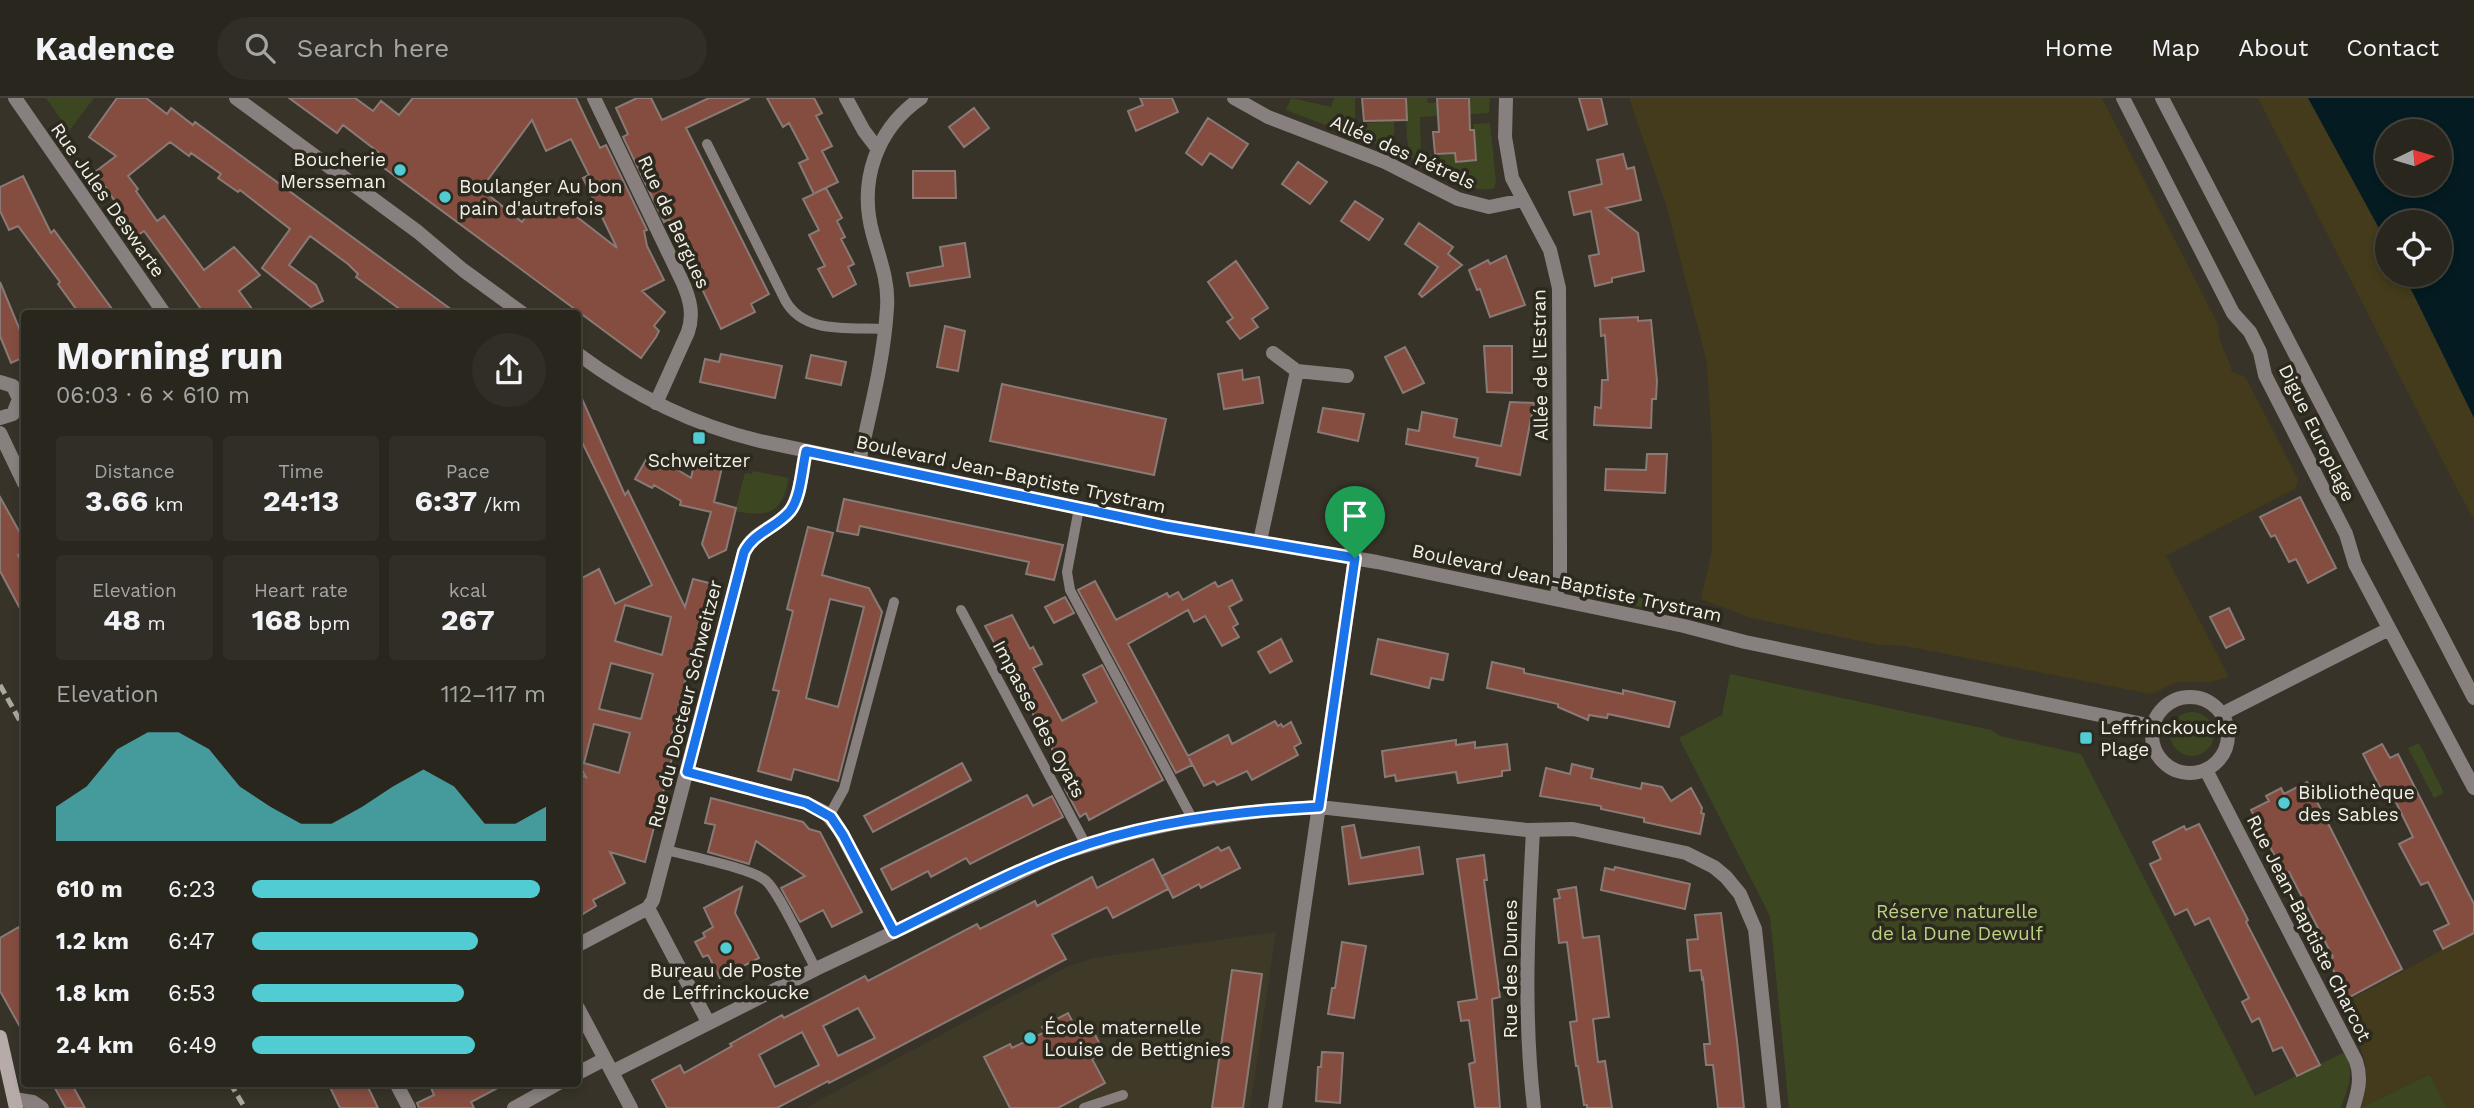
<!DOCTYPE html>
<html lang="en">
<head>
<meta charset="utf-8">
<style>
	body { margin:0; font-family:"Work Sans",sans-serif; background:#312e27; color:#f1f3f6; height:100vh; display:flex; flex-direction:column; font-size:26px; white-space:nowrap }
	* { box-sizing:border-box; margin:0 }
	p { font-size:23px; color:#a5a5a4 }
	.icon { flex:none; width:38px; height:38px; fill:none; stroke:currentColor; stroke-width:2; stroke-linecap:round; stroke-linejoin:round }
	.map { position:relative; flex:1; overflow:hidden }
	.sheet { position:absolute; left:21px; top:212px; width:560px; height:777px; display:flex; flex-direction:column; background:#29261e; border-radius:7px; box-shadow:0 4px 10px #0003,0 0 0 2px #45433c }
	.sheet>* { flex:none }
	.needle { width:46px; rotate:85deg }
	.fabs { position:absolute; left:2375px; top:21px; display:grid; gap:14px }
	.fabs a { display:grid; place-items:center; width:77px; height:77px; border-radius:50%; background:#29261e; box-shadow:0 4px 10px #0003,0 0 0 2px #45433c; font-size:35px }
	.pin { position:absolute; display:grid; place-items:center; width:60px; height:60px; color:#fff; margin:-72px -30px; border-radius:50% 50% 50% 0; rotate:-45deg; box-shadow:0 0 7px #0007 }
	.pin .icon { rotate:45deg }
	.round { display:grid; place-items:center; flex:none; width:74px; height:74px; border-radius:37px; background:#312e27 }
	.headline { display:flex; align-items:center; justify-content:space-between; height:119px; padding:0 35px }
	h1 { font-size:38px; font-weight:700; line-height:52px }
	.figures { display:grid; grid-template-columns:repeat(3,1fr); gap:10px; height:119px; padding:7px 35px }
	.figures div { display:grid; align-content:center; border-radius:7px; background:#312e27; text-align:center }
	.figures b { font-size:30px; font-weight:700 }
	.figures small { font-size:19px; font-weight:400 }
	.figures p { font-size:19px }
	.chart { height:196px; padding:14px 35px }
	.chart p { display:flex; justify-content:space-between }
	.chart svg { width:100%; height:126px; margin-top:7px; fill:#51ccd2; opacity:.7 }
	ul { padding:0 35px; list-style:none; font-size:23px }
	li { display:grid; grid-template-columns:112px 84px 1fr; align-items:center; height:52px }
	li i { height:18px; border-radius:9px; background:#51ccd2 }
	header { display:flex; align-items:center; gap:42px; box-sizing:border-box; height:98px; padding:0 35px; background:#29261e; border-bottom:2px solid #45433c }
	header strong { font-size:33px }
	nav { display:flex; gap:38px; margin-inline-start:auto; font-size:24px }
	.search { width:490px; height:63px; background:#312e27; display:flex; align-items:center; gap:18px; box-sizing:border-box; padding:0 24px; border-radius:38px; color:#a5a5a4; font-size:26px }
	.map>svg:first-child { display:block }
</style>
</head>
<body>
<header>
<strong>Kadence</strong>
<div class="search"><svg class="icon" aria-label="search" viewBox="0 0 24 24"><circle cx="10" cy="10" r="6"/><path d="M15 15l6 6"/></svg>Search here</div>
<nav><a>Home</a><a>Map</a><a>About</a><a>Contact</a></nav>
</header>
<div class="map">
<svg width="2474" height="1010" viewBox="0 0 2474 1010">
	<rect width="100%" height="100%" fill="#373328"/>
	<path fill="#3f3a28" d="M1276,834L1250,1010H805L1067,869L1094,860Z"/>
	<path fill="#3c4722" d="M46,0H94L69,33Z
		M1291,0L1331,9L1334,0H1355V26L1394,23V53L1286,12Z
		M1406,0H1427L1428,5L1468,3L1469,0H1490L1489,15L1420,19L1421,57L1455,55L1456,64L1474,32L1473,26L1490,25L1496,84L1494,90C1478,97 1422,75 1413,61C1404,45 1407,18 1406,0Z
		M753,373L789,380C782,415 769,420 735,413L745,375L752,376Z
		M1593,490L1699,512L1697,521L1592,499Z
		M1730,576L1991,632L2000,638L2081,656L2255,998L2343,955C2357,970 2347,992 2341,1010H1789L1770,818L1679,640L1722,617Z
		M2170 636a22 22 0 1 1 44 0a22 22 0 1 1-44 0Z
		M2419,645L2444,695L2434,700L2408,650Z
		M2430,976L2447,1010H2361Z"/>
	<path fill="#433b1b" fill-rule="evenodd" d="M1629,0H2102L2219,228C2216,245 2229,257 2232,274L2244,278L2247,282L2298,381L2296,390L2166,458L2229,579L2210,584H2178L2151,596L1905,548L1879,547L1751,520L1701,501L1712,452V348L1707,265L1667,110Z
		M2258,0H2474V422L2456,389ZM2387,33H2440V86H2387ZM2387,124H2440V177H2387Z
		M2474,835V1010H2447L2429,976L2361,1010C2368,986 2369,970 2359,947L2368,942L2349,902Z"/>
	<path fill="#041b21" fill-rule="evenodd" d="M2308,0H2474V320L2404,177H2440V124H2387V145ZM2387,33H2440V86H2387Z"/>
	<path fill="#854d40" stroke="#897a76" stroke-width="2" fill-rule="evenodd" d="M117,0H146L167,16L171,10L193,27L195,24L456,215H405L356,179L358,176L348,166L310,138L289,167L316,187L323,203L311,209L262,170L290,131L240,92L238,94L218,80L221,76L191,55L189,58L170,44L128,78L138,91L136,93L157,123L164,118L204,172L234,149L260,177L239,193L255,215H204L144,133L138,137L95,74L116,58L89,39Z
		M289,0H355L373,13L381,3L399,17L413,0H576L600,50L606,47L647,132L644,133L647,148L664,182L642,193L665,214L654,228L659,233L656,239L641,260L376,64L382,57L343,27L337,35ZM532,22L546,53L571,41L589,77L583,80L617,150L559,105L552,116L536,104L522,124L481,91Z
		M637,0H651L662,22L709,0H750L686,30L769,196L751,206L755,214L721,231L669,121L664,124L623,39L628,36L616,10Z
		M767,0H814L822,15L816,18L832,48L822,53L838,84L815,95L826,90L842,120L837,123L845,139L841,141L854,166L848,169L856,186L833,199L818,171L825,168L809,137L819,132L803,101L814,96L799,65L808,61L789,25L783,29Z
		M1140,0H1172L1178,14L1136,33L1128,13L1143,7Z
		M1362,0H1406L1407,22L1364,23Z
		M1437,0H1469L1470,32H1474L1476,62L1456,64L1455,55L1435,56L1433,34H1439Z
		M1579,0H1601L1607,26L1588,32Z
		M974,10L989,30L964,49L949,29Z
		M1208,20L1248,46L1232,70L1210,55L1202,67L1186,55Z
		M1623,56L1627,71L1634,69L1641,102L1606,110L1638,135L1644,173L1612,180V184L1595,188L1589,158L1599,156L1591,113L1574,117L1569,94L1602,86L1597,62Z
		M1298,64L1327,84L1310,106L1282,86Z
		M913,73H955L956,100H913Z
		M23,78L51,135L54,132L115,215H79L58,186L60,184L18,128L9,132L0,113V89Z
		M1355,103L1383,121L1369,142L1341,123Z
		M1419,125L1453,149L1448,156L1462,167L1422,199L1419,196L1438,169L1405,146Z
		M965,145L970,179L910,188L907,175L943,168L940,149Z
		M1506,158L1525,207L1490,219L1480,191L1477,192L1469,172L1488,162L1490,166Z
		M1236,163L1268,210L1252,221L1258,229L1240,241L1227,224L1233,220L1208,184Z
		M0,184L24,242V259L11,265L0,238Z
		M1638,219V223L1651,222L1657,283L1656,301H1652L1651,330L1594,327L1595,309L1601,310L1602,282H1608L1605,237L1601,238L1600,221Z
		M945,228L965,233L958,273L937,269Z
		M1484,248H1512V295L1487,294Z
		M1405,249L1424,285L1403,295L1385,259Z
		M721,256L782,268L775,300L700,284L705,261L719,264Z
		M811,257L846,264L841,287L806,280Z
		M1242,272L1243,282L1259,279L1263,305L1224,311L1218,276Z
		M1002,286L1166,321L1154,377L990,343Z
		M578,292L625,397L628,393L685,509L693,481L717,487L696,566L690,564L685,584L666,659L672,660L645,764L610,754L625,785L593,802L596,808L578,819V676L586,679L580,668L578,667V482L599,471L615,506L652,487L578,336ZM625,507L671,519L662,557L615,543ZM611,565L653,576L641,621L599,611ZM594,626L630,635L619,675L584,665Z
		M1510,304L1534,305L1520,377L1476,368L1478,360L1406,346L1408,331L1419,333L1422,314L1457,321L1454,339L1501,348Z
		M1323,310L1364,316L1358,343L1318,334Z
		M650,355L691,380L696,358L723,365L714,404L736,410L726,452L709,460L702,446L711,414L680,407L681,403L654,387L652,390L635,381Z
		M1647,356H1667L1665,395L1605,392L1606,371L1646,372Z
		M0,399L24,442V454L18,457L24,469V518L0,473Z
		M2300,399L2336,470L2308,485L2296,461L2289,464L2275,437L2271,439L2260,419Z
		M844,401L1063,447L1054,482L1026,476L1029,464L860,428L858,437L837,433Z
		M808,429L833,435L822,477L869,490L882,514L838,683L794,671L791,682L758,673L779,593L773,592L793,513L787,511ZM830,501L864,509L838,609L806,600Z
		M1232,482L1242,502L1229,509L1238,526L1233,529L1239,539L1222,548L1205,518L1194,524L1188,512L1128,546L1188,658L1228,637L1232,646L1275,623L1278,628L1281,626L1283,629L1291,624L1301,645L1294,649L1298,657L1252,682L1247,673L1217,687L1214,683L1204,688L1189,660L1192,667L1176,675L1078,492L1095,483L1116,522L1167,495L1169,499L1178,494L1183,502L1215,484L1218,489Z
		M1065,499L1074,515L1054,525L1045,509Z
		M2229,510L2244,541L2226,550L2210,519Z
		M1012,517L1030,551L1033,549L1042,566L1033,570L1062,623L1097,604L1083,577L1102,567L1163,682L1089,722L1086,715L1080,719L1065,691L1072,688L985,528Z
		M1281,541L1292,563L1270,575L1258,554Z
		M1378,541L1448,556L1443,582L1431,580L1429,590L1371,576Z
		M1492,564L1524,571V575L1567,584L1623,596V592L1675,604L1669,629L1608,616L1607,620L1589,617L1588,622L1558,609V606L1487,590Z
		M1456,642V647L1475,644V650L1507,646L1510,672L1502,673V678L1458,685L1456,674L1396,683L1395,677L1385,679L1382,653Z
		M2382,646L2390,660L2398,656L2474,806V835L2443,851L2434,833L2449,826L2428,784L2421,787L2399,746L2413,739L2388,688L2381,691L2363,656Z
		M962,665L971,682L873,734L864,718Z
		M1572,666L1593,671L1591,680L1641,691L1642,685L1662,689L1671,703L1691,690L1702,710L1701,715L1704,716L1700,736L1644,724V720L1601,711V708L1540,698L1546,670L1570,676Z
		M2307,684L2402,871L2348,900L2328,862L2333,859L2289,774L2284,776L2251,712L2269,703L2266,698L2281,690L2284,696Z
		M1027,697L1033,708L1052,698L1063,719L970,766L966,760L931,779L928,773L892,792L881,771Z
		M711,700L803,724L809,731L820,734L862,814L832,829L823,812L800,824L781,790L805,778L756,743L749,766L708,754L715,727L705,725Z
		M2199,726L2248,822L2246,824L2320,967L2297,978L2282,949L2273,953L2259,920L2252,924L2242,904L2249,900L2209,820L2195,827L2187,811L2175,817L2150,766L2161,761L2153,744L2184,728L2186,732Z
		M1354,727L1361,760L1419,749L1423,776L1349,786L1342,729Z
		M1218,749L1221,753L1229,749L1240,770L1201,790L1199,786L1173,800L1162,778Z
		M1484,757L1487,782H1484L1500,899L1492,901L1500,1010H1475L1469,966L1475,964L1469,922L1461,923L1458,904L1477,901L1457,761Z
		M1153,761L1168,791L1113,820L1107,809L1052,837L1066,861L866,966L829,985L828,983L777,1010H667L652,982L680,967L684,975L732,948L730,946L782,917L784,920L865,878L868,883L977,826L980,831L1035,803L1037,808L1092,779L1097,790ZM858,910L875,940L838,958L823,928ZM802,934L819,967L775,989L759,957Z
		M1615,769L1690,786L1685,811L1601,792L1605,770L1614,772Z
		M742,789L735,815L759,860L720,880L708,857L703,859L695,844L705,839L703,835L713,829L704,810Z
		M1576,789L1583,840L1599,838L1609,919L1593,921L1598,964L1605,963L1612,1010H1587V1007H1584L1578,968H1576L1570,924L1577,923L1567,844L1559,845L1554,801L1560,800L1558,792Z
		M1721,815L1737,943L1744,1010H1718L1713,967H1706L1704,946H1710L1703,880L1702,881L1701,872L1690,873L1687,842L1698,841L1695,817Z
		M19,829L24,839V936L0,893V840Z
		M1342,844L1366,848L1354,920L1328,916L1332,890H1335Z
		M1232,872L1262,876L1243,1010H1212Z
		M1068,915L1080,938L1092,931L1104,954L1092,961L1105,985L1058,1010H1010L984,959L1010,946L1012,950L1045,934L1042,929Z
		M1322,954L1343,955L1340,1005L1316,1003L1318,969H1321Z
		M52,985H71L85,1010H66Z
		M328,985H366L378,1010H340Z
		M429,985H507L471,1004L474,1010H419L417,1005L434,997Z"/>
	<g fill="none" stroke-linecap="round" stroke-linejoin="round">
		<path stroke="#88807f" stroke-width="10" d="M707,46L785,202C804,237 850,229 885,231
			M1079,410L1067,474L1070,492L1193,722
			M961,512L1086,747
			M829,718L844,691L894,504
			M667,752C688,758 750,770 765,782C779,793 805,852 816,871
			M1084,1010L1123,997"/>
		<path stroke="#88807f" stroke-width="14" d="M2162,0L2474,600"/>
		<path stroke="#88807f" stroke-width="14" d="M15,0L164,215
			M594,0L682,183C690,201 694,216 688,234L656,305
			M846,0L864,33L877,50
			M1234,0L1268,19L1385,64L1458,101L1489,109L1523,102
			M1506,0L1505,39L1512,80L1550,152L1559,190L1560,446V480L1556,501
			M2123,0L2233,215L2250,234L2260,254L2265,277L2346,436L2355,466L2474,690
			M1273,255L1297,273
			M0,284L13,288L19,301L13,316L0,320
			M0,335L24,385
			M859,364C870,314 884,261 887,210C889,184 880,162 873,137C858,84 876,31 921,0
			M1260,443L1297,273L1347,278
			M2222,616L2389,531
			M2206,672L2356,963C2362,980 2358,994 2353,1010
			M687,674L806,705L826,715L839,731L894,834
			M1533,732C1528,827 1523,915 1534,1010
			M648,810L708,924
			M578,847L648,810L653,802L744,454C753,433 776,430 790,413C801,398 802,371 806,353
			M578,910L631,1010
			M612,974L816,871L1059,756L1122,737L1176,725L1261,713L1319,709L1527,732L1573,731L1686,755L1714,769L1726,779L1740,796L1755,831L1774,1010
			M578,975L605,961
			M396,985L409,1010
			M14,1001L33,1004L42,1010
			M514,1010L559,985
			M1275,1010L1355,460"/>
		<path stroke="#88807f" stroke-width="14" d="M236,0L418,134L463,172L522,215
			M578,256C633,297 693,327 760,343L1165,428L1377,464L1684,528L1745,544L2153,628
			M2152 637a38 38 0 1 1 76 0a38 38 0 1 1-76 0Z"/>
		<path stroke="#b7abaa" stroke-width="14" d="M0,939L16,1010"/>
		<path stroke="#aaa79e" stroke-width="5" stroke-dasharray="10 5" stroke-linecap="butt" d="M0,587L24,630
			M230,985L245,1010"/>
	</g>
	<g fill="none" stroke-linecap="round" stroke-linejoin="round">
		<g stroke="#fff" stroke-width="14">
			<path id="route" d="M806,353L1165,428L1355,460L1319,709C1235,713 1147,724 1068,753C1008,775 951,806 894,834L843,737L831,719L806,705L687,674L744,454C754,434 776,430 790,413C801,399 802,370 806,353Z"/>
		</g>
		<use href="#route" stroke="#1a73e8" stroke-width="9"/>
	</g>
	<g fill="#51ccd2" stroke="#2c291e" stroke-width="2.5">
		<circle cx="400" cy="72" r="7"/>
		<circle cx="445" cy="99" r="7"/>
		<rect x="692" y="333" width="14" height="14" rx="3.5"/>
		<rect x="2079" y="633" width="14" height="14" rx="3.5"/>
		<circle cx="2284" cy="705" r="7"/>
		<circle cx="726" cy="850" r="7"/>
		<circle cx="1030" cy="940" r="7"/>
	</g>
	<g text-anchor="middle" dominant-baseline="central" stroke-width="7" stroke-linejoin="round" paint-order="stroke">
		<g font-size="19" fill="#f2f0e8" stroke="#2c291e">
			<text transform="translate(1403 54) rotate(24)">Allée des Pétrels</text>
			<text transform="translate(108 102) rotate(55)">Rue Jules Deswarte</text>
			<text transform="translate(674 124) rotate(65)">Rue de Bergues</text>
			<text transform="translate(1540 267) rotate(-91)">Allée de l'Estran</text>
			<text transform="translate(2317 335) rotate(64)">Digue Europlage</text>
			<text transform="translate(1011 376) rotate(12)">Boulevard Jean-Baptiste Trystram</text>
			<text transform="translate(1567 485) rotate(12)">Boulevard Jean-Baptiste Trystram</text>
			<text transform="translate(685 606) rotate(-76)">Rue du Docteur Schweitzer</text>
			<text transform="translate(1039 621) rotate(62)">Impasse des Oyats</text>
			<text transform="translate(2309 830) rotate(63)">Rue Jean-Baptiste Charcot</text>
			<text transform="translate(1510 871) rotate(-90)">Rue des Dunes</text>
		</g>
		<g font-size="19" fill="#f2f0e8" stroke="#2c291e" text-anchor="start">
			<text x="386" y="61" text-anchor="end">Boucherie<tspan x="386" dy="22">Mersseman</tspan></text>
			<text x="459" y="88">Boulanger Au bon<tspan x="459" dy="22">pain d'autrefois</tspan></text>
			<text x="699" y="362" text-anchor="middle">Schweitzer</text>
			<text x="2100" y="629">Leffrinckoucke<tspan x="2100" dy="22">Plage</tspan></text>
			<text x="2298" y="694">Bibliothèque<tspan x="2298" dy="22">des Sables</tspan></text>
			<text x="726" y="872" text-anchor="middle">Bureau de Poste<tspan x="726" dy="22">de Leffrinckoucke</tspan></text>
			<text x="1044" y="929">École maternelle<tspan x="1044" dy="22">Louise de Bettignies</tspan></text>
		</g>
		<g font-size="19" fill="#bbd383" stroke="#2c291e">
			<text x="1957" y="813">Réserve naturelle<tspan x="1957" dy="22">de la Dune Dewulf</tspan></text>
		</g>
	</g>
</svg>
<div class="fabs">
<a><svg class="needle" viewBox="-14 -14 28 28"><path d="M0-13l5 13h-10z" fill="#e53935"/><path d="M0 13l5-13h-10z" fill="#a5a5a4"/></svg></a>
<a><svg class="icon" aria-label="locate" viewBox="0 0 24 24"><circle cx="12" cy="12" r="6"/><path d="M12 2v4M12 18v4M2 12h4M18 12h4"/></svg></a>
</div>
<div class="pin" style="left:1355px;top:460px;background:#1e9e55"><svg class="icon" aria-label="arrive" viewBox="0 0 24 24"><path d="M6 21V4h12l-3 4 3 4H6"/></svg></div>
<section class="sheet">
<div class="headline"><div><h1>Morning run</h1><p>06:03 · 6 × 610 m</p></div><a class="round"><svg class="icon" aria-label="share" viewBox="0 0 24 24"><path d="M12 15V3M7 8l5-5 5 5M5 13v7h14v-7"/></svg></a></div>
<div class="figures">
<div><p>Distance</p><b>3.66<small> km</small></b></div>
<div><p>Time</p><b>24:13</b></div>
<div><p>Pace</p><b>6:37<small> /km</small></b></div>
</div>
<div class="figures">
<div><p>Elevation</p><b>48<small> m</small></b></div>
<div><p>Heart rate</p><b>168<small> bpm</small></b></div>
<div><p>kcal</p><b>267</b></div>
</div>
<div class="chart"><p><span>Elevation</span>112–117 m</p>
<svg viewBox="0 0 160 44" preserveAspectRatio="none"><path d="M0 44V32L10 25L20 12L30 6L40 6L50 12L60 25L70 32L80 38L90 38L100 32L110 25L120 19L130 25L140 38L150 38L160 32V44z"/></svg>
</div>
<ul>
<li><b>610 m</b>6:23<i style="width:98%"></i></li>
<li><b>1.2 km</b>6:47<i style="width:77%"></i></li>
<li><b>1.8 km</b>6:53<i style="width:72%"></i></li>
<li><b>2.4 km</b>6:49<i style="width:76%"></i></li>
</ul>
</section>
</div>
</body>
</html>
